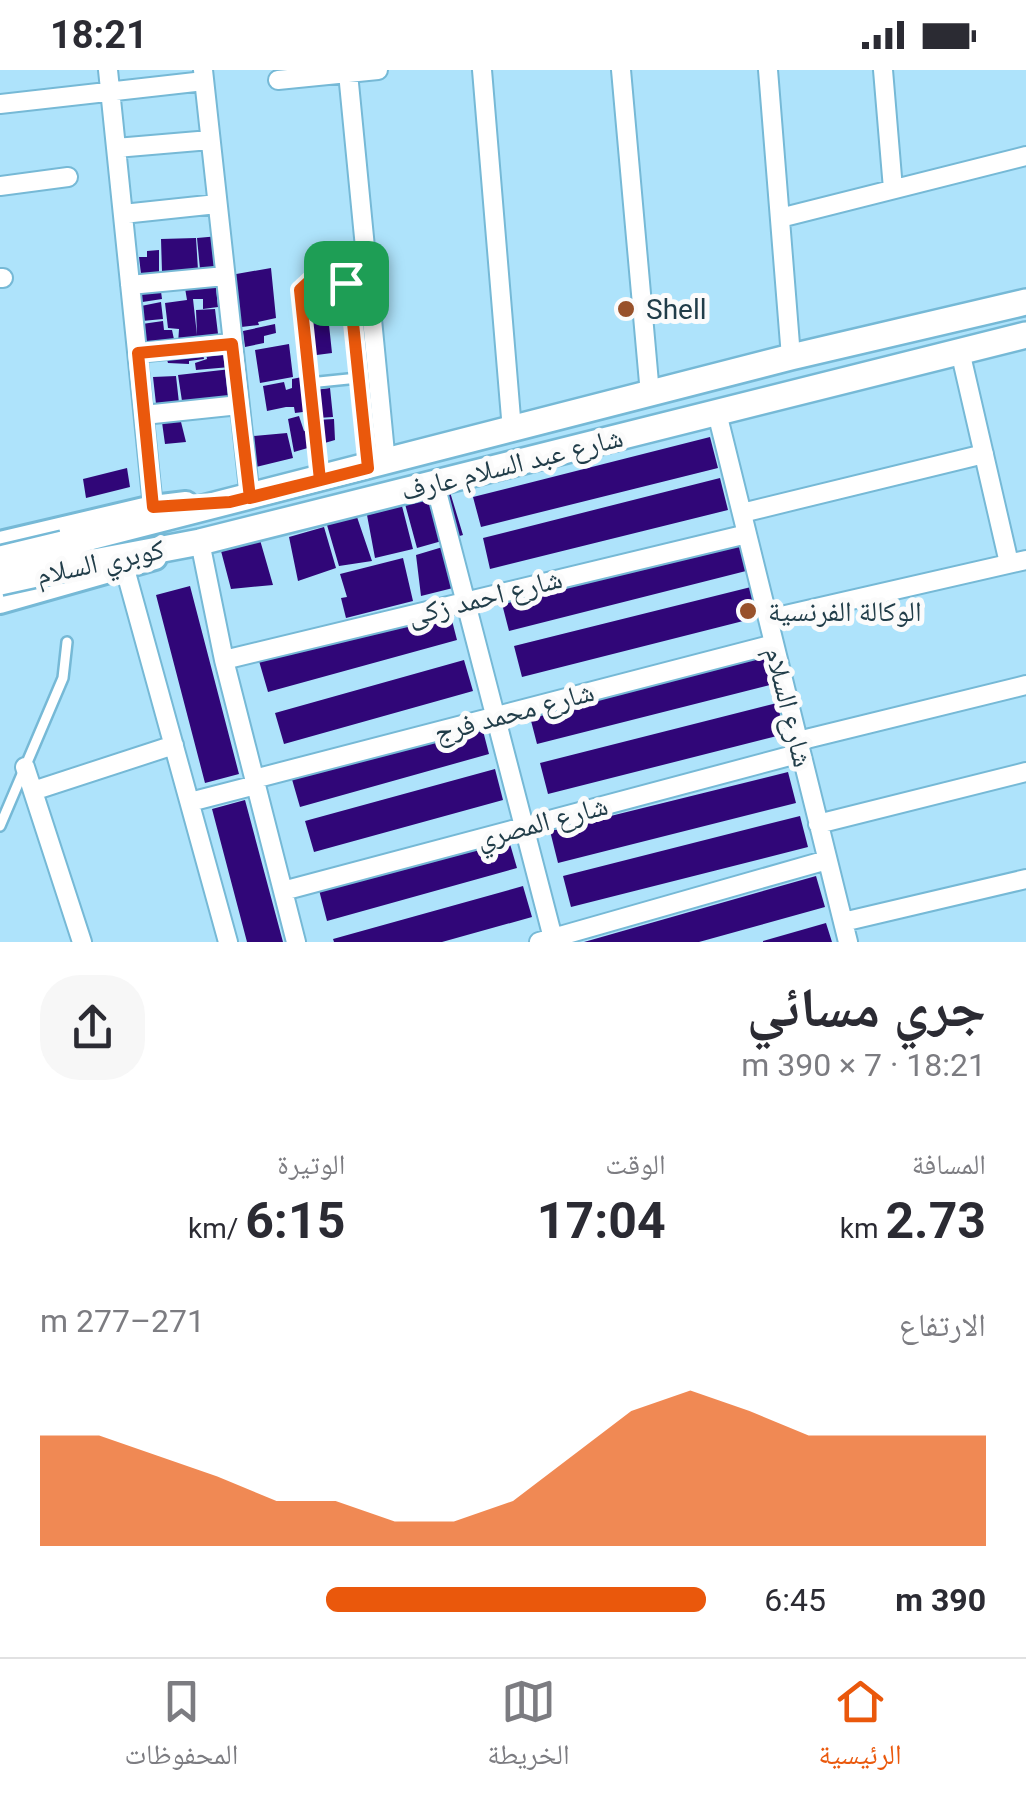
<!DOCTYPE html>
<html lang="ar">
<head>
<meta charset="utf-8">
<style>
	body { margin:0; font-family:Roboto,"Noto Naskh Arabic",sans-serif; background:#f7f7f7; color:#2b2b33; direction:rtl; height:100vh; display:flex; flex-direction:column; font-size:38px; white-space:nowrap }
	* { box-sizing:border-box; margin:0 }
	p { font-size:32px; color:#7c7c81 }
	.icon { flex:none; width:55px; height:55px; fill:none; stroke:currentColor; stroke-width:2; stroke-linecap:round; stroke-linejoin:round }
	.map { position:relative; height:872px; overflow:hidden; direction:ltr }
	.panel { display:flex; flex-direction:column; background:#fff; flex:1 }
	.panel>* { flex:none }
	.pin { position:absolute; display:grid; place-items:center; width:85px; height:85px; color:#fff; margin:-42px; border-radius:20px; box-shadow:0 5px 15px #0006 }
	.round { display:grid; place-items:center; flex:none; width:105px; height:105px; border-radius:40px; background:#f7f7f7 }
	.headline { display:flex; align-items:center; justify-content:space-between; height:170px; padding:0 40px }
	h1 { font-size:55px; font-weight:700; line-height:75px }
	.figures { display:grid; grid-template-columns:repeat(3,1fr); gap:15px; height:170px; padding:10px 40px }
	.figures div { display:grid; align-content:center }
	.figures b { font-size:50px; font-weight:700 }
	.figures small { font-size:28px; font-weight:400 }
	.figures p { font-size:28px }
	.chart { height:280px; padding:20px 40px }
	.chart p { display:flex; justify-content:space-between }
	.chart svg { width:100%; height:180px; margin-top:10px; fill:#ea580c; opacity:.7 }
	ul { padding:0 40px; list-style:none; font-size:32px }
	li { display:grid; grid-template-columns:160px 120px 1fr; align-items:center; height:75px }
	li i { height:25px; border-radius:12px; background:#ea580c }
	.status { display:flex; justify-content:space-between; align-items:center; height:70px; padding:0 50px; background:#fff; direction:ltr }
	.status svg { height:28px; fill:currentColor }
	.tab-bar { display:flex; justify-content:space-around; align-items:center; height:140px; border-top:2px solid #e1e1e2; background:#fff; font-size:28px; color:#7c7c81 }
	.tab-bar a { display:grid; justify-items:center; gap:5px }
	.tab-bar .on { color:#ea580c }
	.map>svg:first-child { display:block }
</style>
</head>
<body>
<div class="status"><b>18:21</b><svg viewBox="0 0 49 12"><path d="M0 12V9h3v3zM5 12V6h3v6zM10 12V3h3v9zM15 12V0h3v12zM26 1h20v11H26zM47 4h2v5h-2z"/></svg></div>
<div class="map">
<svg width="1026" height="872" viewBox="0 0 1026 872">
	<rect width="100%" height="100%" fill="#aee3fb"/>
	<path fill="#300678" d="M219,166L223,198L200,199L197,168Z
		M196,168L198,200L162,202L161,169Z
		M159,180V204H141L139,187H147V181Z
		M271,198L276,248L258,252L259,255L233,258L225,206Z
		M215,208L218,237L203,239V229H193L197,265L196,240L215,239L219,272L178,274L179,259L168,258L165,233L187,230L184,212Z
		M160,214L162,229L136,233L134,216Z
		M332,221L334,235L327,236L332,283L309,286L302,226Z
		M161,232L163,249L142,251L141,236Z
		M163,251L164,260H172L175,274L145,276L142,254Z
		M275,254L276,263L264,266V273L245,277L243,261Z
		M289,274L293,307L260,313L255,280Z
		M227,276L230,297L196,300L195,293L210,288L207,289L205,278Z
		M202,279L204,289L189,291V294L168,293L165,283Z
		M231,299L234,327L182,331L178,305Z
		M176,306L179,333L156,334L153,307Z
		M307,306L311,341L295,343L294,337H286L267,341L263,316L284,312L286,320L292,318V309Z
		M330,318L333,347L318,348L315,320Z
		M179,344L186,372L165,374L161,345Z
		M299,346L304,361L319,358L317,350L334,349L335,370L294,382L288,349Z
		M287,363L293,388L256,397L253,366Z
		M710,367L718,398L481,457L473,427Z
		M127,398L130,417L86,428L83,409Z
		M720,408L728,440L490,499L483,468Z
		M450,422L463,465L417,478L405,434Z
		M402,436L413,479L375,488L367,445Z
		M357,447L372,491L339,496L327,455Z
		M324,457L336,498L298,511L289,467Z
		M260,470L273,515L231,519L221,481Z
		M738,470L746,501L509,561L501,530Z
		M446,476L457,517L421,526L416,485Z
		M403,488L413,531L346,548L341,528L347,527L340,504Z
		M190,516L239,704L205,713L156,525Z
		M751,517L759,547L522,607L514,576Z
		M449,539L457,570L268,622L259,591Z
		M766,583L774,614L537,674L529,643Z
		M464,590L473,621L284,674L275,643Z
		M777,633L785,664L548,724L540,693Z
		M481,653L489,684L300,737L291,706Z
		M495,699L503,730L314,782L305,751Z
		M788,702L796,733L558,793L550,761Z
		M245,730L283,872H247L212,739Z
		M800,746L808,777L571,837L563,806Z
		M508,767L517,798L327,851L319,820Z
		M816,806L825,837L699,872H584Z
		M523,816L532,847L442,872H334L333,869Z
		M826,853L832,872H763V871Z"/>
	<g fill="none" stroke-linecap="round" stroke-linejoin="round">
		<g stroke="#76b9d6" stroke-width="14">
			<path id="service" d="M309,313L358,308
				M319,406L300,226L303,214L314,207H337L349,218L367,395
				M0,756L63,608L67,572"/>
		</g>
		<g stroke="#76b9d6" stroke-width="22">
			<path id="minor" d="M108,0L153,437
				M203,0L250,428
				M482,0L512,360
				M621,0L650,324
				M768,0L791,287
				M883,0L893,119
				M348,3L386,393
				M278,10L378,0
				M0,34L204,11
				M116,78L210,70
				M0,116L68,107
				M123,144L217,134
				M780,148L1026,86
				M0,208H3
				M130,215L225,206
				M960,281L1009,493
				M138,283L232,273
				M717,343L848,872
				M144,345L239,335
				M435,414L554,872
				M742,443L984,384
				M200,472L224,590L296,872
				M125,499L228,872
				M768,549L1026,490
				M224,590L747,464
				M798,671L1026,615
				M25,697L82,872
				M254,709L774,574
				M33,721L174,675
				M190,732L256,715
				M818,754L1026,702
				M283,821L801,683
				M843,852L1026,809
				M539,872L827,790"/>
		</g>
		<g stroke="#76b9d6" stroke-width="28">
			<path id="secondary" d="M0,473L153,437L186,433
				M0,532L155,488"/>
		</g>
		<g stroke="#76b9d6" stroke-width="30">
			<path id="primary" d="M63,474L791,287L1026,232
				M68,497L200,472L1026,265"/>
		</g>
		<use href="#service" stroke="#fff" stroke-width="9"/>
		<use href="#minor" stroke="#fff" stroke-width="18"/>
		<use href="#secondary" stroke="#fff" stroke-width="22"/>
		<use href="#primary" stroke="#fff" stroke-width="25"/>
		<g stroke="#76b9d6" stroke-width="30" stroke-linecap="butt">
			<path id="primary-bridge" d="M0,489L63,474
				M0,512L68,497"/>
		</g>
		<use href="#primary-bridge" stroke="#fff" stroke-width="25"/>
	</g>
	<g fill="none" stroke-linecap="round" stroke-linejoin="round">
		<g stroke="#fff" stroke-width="20">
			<path id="route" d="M346,213L350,224L368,398L250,428L232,274L138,283L153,437L230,432L320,410L300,220L314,207H337L346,213"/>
		</g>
		<use href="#route" stroke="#ea580c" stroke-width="12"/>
	</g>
	<g fill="#98512a" stroke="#fbfbfb" stroke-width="4">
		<circle cx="626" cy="239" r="10"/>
		<circle cx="748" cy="541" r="10"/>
	</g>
	<g text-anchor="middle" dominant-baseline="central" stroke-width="10" stroke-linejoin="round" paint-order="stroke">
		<g font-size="28" fill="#213d49" stroke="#fbfbfb" text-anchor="start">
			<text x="646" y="239">Shell</text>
			<text x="768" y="541">الوكالة الفرنسية</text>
		</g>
		<g font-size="28" fill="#213d49" stroke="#fbfbfb">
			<text transform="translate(512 394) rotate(-14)">شارع عبد السلام عارف</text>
			<text transform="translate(100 492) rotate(-12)">كوبري السلام</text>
			<text transform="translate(485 527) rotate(-14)">شارع احمد زكى</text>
			<text transform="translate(789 637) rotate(76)">شارع السلام</text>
			<text transform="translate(514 642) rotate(-15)">شارع محمد فرج</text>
			<text transform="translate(542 752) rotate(-15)">شارع المصري</text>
		</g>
	</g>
</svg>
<div class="pin" style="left:346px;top:213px;background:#1e9e55"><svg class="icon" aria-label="arrive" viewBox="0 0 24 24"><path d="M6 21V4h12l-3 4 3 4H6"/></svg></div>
</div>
<section class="panel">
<div class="headline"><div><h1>جري مسائي</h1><p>18:21 · 7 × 390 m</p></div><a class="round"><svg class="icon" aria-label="share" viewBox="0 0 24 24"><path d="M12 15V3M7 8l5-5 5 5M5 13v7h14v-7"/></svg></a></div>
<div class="figures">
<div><p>المسافة</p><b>2.73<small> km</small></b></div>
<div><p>الوقت</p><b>17:04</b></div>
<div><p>الوتيرة</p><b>6:15<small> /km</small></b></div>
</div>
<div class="chart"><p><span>الارتفاع</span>271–277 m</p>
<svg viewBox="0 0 160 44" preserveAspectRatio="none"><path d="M0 44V17L10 17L20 22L30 27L40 33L50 33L60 38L70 38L80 33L90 22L100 11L110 6L120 11L130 17L140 17L150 17L160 17V44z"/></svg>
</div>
<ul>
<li><b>390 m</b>6:45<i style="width:57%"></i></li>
</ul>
</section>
<nav class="tab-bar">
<a class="on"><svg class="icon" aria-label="home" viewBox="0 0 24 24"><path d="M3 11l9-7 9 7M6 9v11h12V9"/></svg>الرئيسية</a>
<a><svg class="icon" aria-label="map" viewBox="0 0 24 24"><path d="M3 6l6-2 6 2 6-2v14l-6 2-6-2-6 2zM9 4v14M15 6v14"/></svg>الخريطة</a>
<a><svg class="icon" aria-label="saved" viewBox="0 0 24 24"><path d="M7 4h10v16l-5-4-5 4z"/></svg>المحفوظات</a>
</nav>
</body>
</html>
